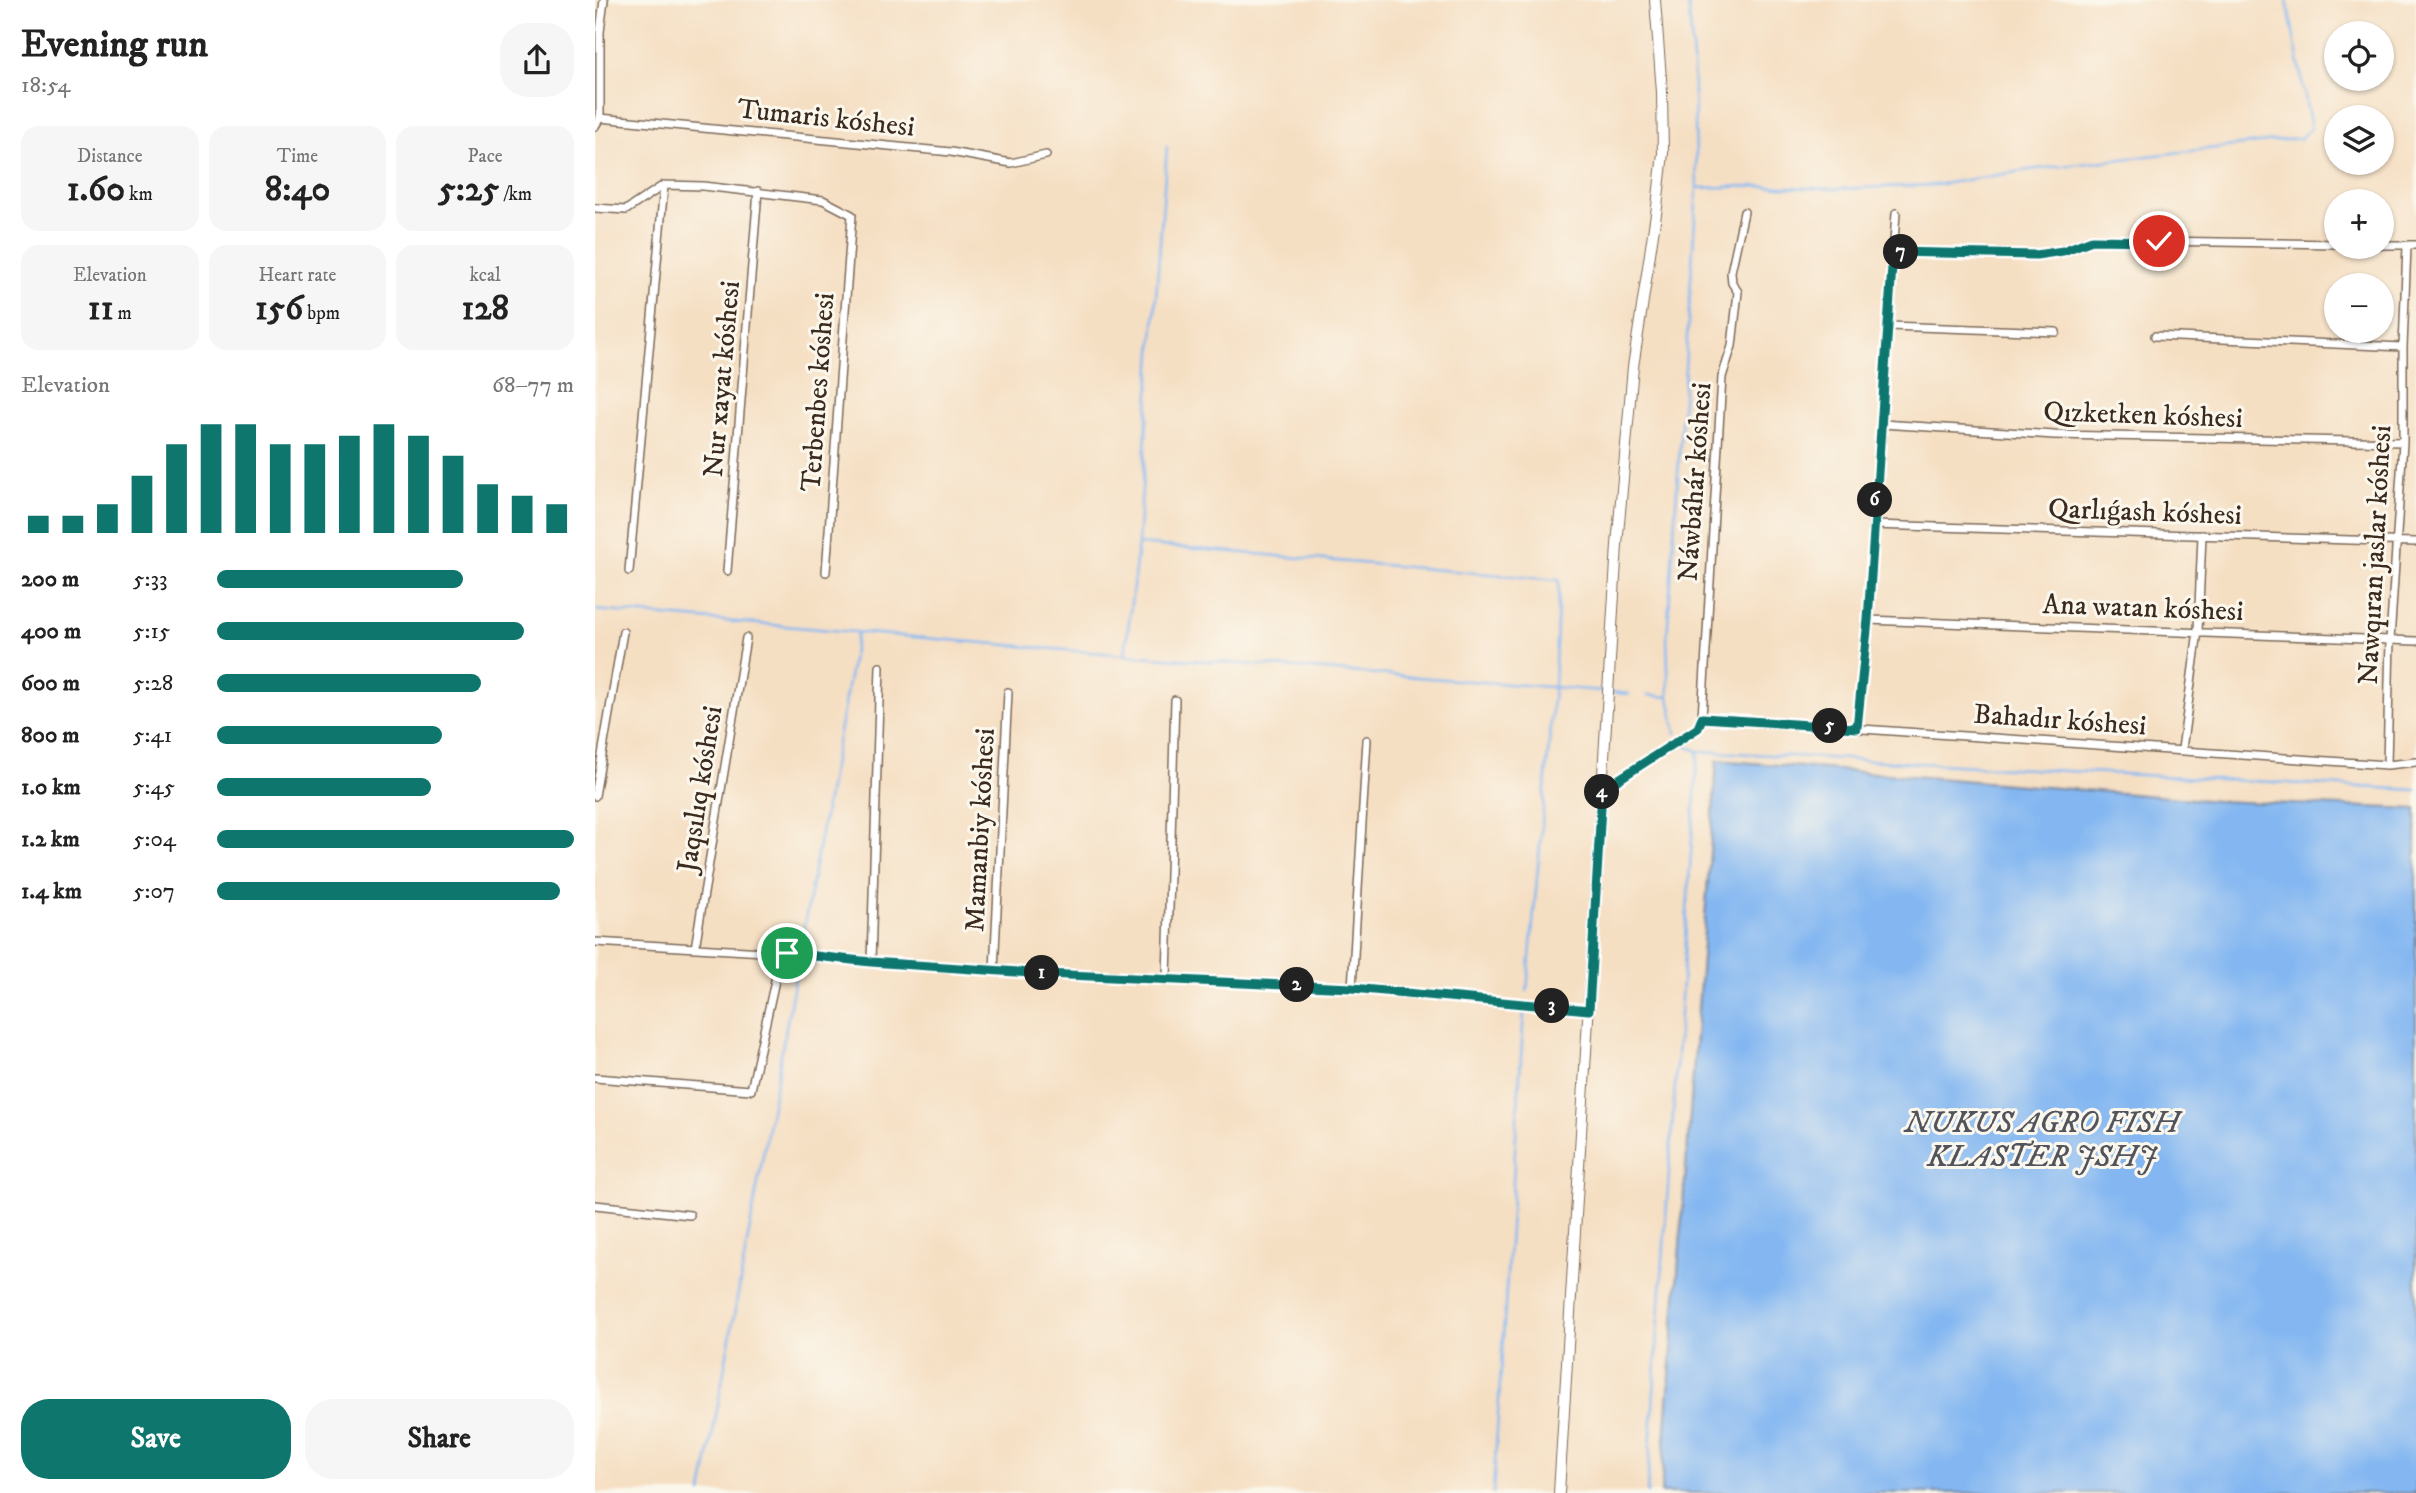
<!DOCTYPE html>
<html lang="en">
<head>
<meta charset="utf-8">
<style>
	body { margin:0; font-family:"IM FELL DW Pica",serif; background:#f6f6f6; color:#222; height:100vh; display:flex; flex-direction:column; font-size:26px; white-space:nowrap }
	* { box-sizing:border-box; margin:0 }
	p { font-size:23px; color:#767676 }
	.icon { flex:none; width:38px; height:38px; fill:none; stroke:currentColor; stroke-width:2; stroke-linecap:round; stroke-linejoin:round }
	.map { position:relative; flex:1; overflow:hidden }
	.panel { display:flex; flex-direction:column; background:#fff; width:595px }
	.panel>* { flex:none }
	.fabs { position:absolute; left:1729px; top:21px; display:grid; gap:14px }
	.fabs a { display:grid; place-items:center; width:70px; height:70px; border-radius:50%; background:#fff; box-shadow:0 2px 5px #0004; font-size:35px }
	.pin { position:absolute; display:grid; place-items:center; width:60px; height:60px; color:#fff; margin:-30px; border:4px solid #fff; border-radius:50%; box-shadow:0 2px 7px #0007 }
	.km { position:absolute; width:35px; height:35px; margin:-18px; border-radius:50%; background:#222; color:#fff; font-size:19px; line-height:35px; text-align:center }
	.round { display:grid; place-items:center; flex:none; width:74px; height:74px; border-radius:28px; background:#f6f6f6 }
	.headline { display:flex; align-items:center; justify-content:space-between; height:119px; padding:0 21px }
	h1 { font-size:38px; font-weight:800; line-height:52px }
	.stats { display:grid; grid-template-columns:repeat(3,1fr); gap:10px; height:119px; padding:7px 21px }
	.stats div { display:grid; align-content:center; border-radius:18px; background:#f6f6f6; text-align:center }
	.stats b { font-size:35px; font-weight:800 }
	.stats small { font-size:19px; font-weight:400 }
	.stats p { font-size:19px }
	.chart { height:196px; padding:14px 21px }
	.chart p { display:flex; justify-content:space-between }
	.chart svg { width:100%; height:126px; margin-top:7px; stroke:#0f766e; stroke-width:6 }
	.primary-button { display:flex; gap:14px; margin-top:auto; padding:14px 21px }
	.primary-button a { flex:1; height:80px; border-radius:28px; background:#0f766e; color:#fff; font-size:28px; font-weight:800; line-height:80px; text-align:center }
	.primary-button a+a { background:#f6f6f6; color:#222 }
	ul { padding:0 21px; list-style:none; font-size:23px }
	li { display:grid; grid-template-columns:112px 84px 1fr; align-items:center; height:52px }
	li i { height:18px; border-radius:9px; background:#0f766e }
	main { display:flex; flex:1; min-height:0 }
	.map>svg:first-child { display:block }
</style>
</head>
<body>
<main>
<section class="panel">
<div class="headline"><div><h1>Evening run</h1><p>18:54</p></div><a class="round"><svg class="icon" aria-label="share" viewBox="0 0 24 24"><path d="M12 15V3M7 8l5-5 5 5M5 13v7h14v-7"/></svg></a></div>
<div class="stats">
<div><p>Distance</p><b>1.60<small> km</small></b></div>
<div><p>Time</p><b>8:40</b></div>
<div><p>Pace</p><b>5:25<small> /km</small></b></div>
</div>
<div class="stats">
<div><p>Elevation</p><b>11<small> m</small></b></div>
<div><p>Heart rate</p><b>156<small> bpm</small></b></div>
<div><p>kcal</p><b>128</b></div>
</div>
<div class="chart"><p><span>Elevation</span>68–77 m</p>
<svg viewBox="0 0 160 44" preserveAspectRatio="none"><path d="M5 44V38M15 44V38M25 44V34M35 44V24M45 44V13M55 44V6M65 44V6M75 44V13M85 44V13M95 44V10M105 44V6M115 44V10M125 44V17M135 44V27M145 44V31M155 44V34"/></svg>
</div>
<ul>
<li><b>200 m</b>5:33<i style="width:69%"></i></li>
<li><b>400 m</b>5:15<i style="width:86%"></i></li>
<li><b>600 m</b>5:28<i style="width:74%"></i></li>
<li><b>800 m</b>5:41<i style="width:63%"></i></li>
<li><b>1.0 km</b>5:45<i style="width:60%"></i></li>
<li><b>1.2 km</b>5:04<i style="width:100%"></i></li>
<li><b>1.4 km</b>5:07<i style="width:96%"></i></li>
</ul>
<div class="primary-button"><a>Save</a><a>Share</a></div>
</section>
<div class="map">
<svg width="1821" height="1493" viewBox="0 0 1821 1493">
	<rect width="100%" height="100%" fill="#fbf7ec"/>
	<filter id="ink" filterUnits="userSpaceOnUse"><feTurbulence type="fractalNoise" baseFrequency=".0143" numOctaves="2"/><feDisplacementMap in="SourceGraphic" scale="14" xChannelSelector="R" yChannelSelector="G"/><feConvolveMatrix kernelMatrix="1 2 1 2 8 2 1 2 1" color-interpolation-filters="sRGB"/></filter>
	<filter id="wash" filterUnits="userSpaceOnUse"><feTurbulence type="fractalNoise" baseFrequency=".00686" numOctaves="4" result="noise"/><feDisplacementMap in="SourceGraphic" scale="28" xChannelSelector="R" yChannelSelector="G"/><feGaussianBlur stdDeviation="1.57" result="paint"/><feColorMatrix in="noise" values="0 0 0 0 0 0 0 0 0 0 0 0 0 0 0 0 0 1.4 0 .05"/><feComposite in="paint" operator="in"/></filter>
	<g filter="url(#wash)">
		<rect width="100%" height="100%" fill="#f5dfc3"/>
		<path fill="#84b7f1" stroke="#607088" stroke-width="2" d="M1122,760L1623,801L1821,809V1493H1066Z"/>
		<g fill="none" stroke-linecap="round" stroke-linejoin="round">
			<path stroke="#84b7f1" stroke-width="2.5" d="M572,147L543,544L964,580L959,687L932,991
				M1102,188L1160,186L1240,189L1340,185L1434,170L1706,138L1716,128L1692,0
				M0,610L530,655L1008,691
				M530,655L543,544
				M1015,692L1034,694
				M1053,695L1074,697L1072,639L1102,188L1098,60L1093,0
				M1074,697L1081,733
				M1091,746L1103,751L1821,790
				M205,949L262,633
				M107,1493L203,961
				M898,1493L929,1011
				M1052,1493L1103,751"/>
		</g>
	</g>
	<g filter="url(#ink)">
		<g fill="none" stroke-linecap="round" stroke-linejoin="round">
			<g stroke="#7c6958" stroke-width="10">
				<path id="street" d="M5,118L356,152L416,163L451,155
					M0,126L5,118V32L9,0
					M0,208L31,210L69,185L108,186L228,200L257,215L231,572
					M1787,245H1821
					M1298,252L1441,255L1468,251L1497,240L1741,244
					M1294,326L1461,332
					M1560,336L1808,347
					M1287,424L1459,435L1808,442
					M1278,525L1821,542
					M34,571L69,185
					M132,571L163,191
					M1273,620L1821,641
					M1107,718L1792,765L1821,762
					M1262,728L1273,620L1301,213
					M1587,749L1603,631L1607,535
					M1792,765L1795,640L1808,442V347L1812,246
					M1007,790L1103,728L1107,718L1127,377L1137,346L1143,292L1137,283L1136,272L1149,212
					M0,796L28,632
					M0,942L186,953L276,962L451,974L757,988L994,1010
					M100,948L151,638
					M276,962L285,667
					M399,970L413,692
					M572,978L580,700
					M757,988L772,740
					M0,1078L156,1090L186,953
					M0,1205L95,1215"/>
			</g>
			<g stroke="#7c6958" stroke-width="12">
				<path id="secondary" d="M964,1493L1022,545L1038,367L1062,207L1068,153L1067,92L1060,0"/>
			</g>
			<use href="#street" stroke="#fff" stroke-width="7"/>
			<use href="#secondary" stroke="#fff" stroke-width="10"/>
		</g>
	</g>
	<g fill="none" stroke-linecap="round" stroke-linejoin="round" filter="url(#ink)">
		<g stroke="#fff" stroke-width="14">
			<path id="route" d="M192,953L276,962L451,974L757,988L994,1010L1007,790L1103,728L1107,718L1262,728L1273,620L1298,252L1441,255L1468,251L1497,240L1564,241"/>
		</g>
		<use href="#route" stroke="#0f766e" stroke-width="9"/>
	</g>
	<g text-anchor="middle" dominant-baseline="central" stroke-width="6" stroke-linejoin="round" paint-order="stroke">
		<g font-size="28" fill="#3b2a1e" stroke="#fbf7ec">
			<text transform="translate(231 118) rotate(6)">Tumaris kóshesi</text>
			<text transform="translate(127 379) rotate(-85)">Nur xayat kóshesi</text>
			<text transform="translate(223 392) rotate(-86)">Terbenbes kóshesi</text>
			<text transform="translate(1548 415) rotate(2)">Qızketken kóshesi</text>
			<text transform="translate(1100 482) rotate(-86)">Náwbáhár kóshesi</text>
			<text transform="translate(1550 512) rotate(2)">Qarlıǵash kóshesi</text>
			<text transform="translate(1780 555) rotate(-87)">Nawqıran jaslar kóshesi</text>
			<text transform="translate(1548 608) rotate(2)">Ana watan kóshesi</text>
			<text transform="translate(1465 720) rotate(4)">Bahadır kóshesi</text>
			<text transform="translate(105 789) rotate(-81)">Jaqsılıq kóshesi</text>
			<text transform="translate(385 830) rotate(-87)">Mamanbiy kóshesi</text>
		</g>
		<g font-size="30" font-style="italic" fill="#51545d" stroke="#fbf7ec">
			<text x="1447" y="1123">NUKUS AGRO FISH<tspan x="1447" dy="34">KLASTER JSHJ</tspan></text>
		</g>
	</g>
</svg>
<div class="fabs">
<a><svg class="icon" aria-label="locate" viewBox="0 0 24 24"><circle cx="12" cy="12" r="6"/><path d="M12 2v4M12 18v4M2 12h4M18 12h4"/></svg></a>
<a><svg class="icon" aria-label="layers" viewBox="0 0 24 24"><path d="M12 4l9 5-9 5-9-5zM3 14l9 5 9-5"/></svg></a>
<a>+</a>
<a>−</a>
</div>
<div class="pin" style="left:192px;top:953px;background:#1e9e55"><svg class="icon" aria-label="arrive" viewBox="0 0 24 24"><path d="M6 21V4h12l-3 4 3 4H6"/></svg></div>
<div class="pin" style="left:1564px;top:241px;background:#d93025"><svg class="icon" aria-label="check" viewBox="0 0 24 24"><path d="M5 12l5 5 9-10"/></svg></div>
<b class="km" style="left:447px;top:973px">1</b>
<b class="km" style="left:702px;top:985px">2</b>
<b class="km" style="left:957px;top:1006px">3</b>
<b class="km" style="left:1007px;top:792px">4</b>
<b class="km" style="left:1235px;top:726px">5</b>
<b class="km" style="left:1280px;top:500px">6</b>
<b class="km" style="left:1306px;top:252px">7</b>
</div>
</main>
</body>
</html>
